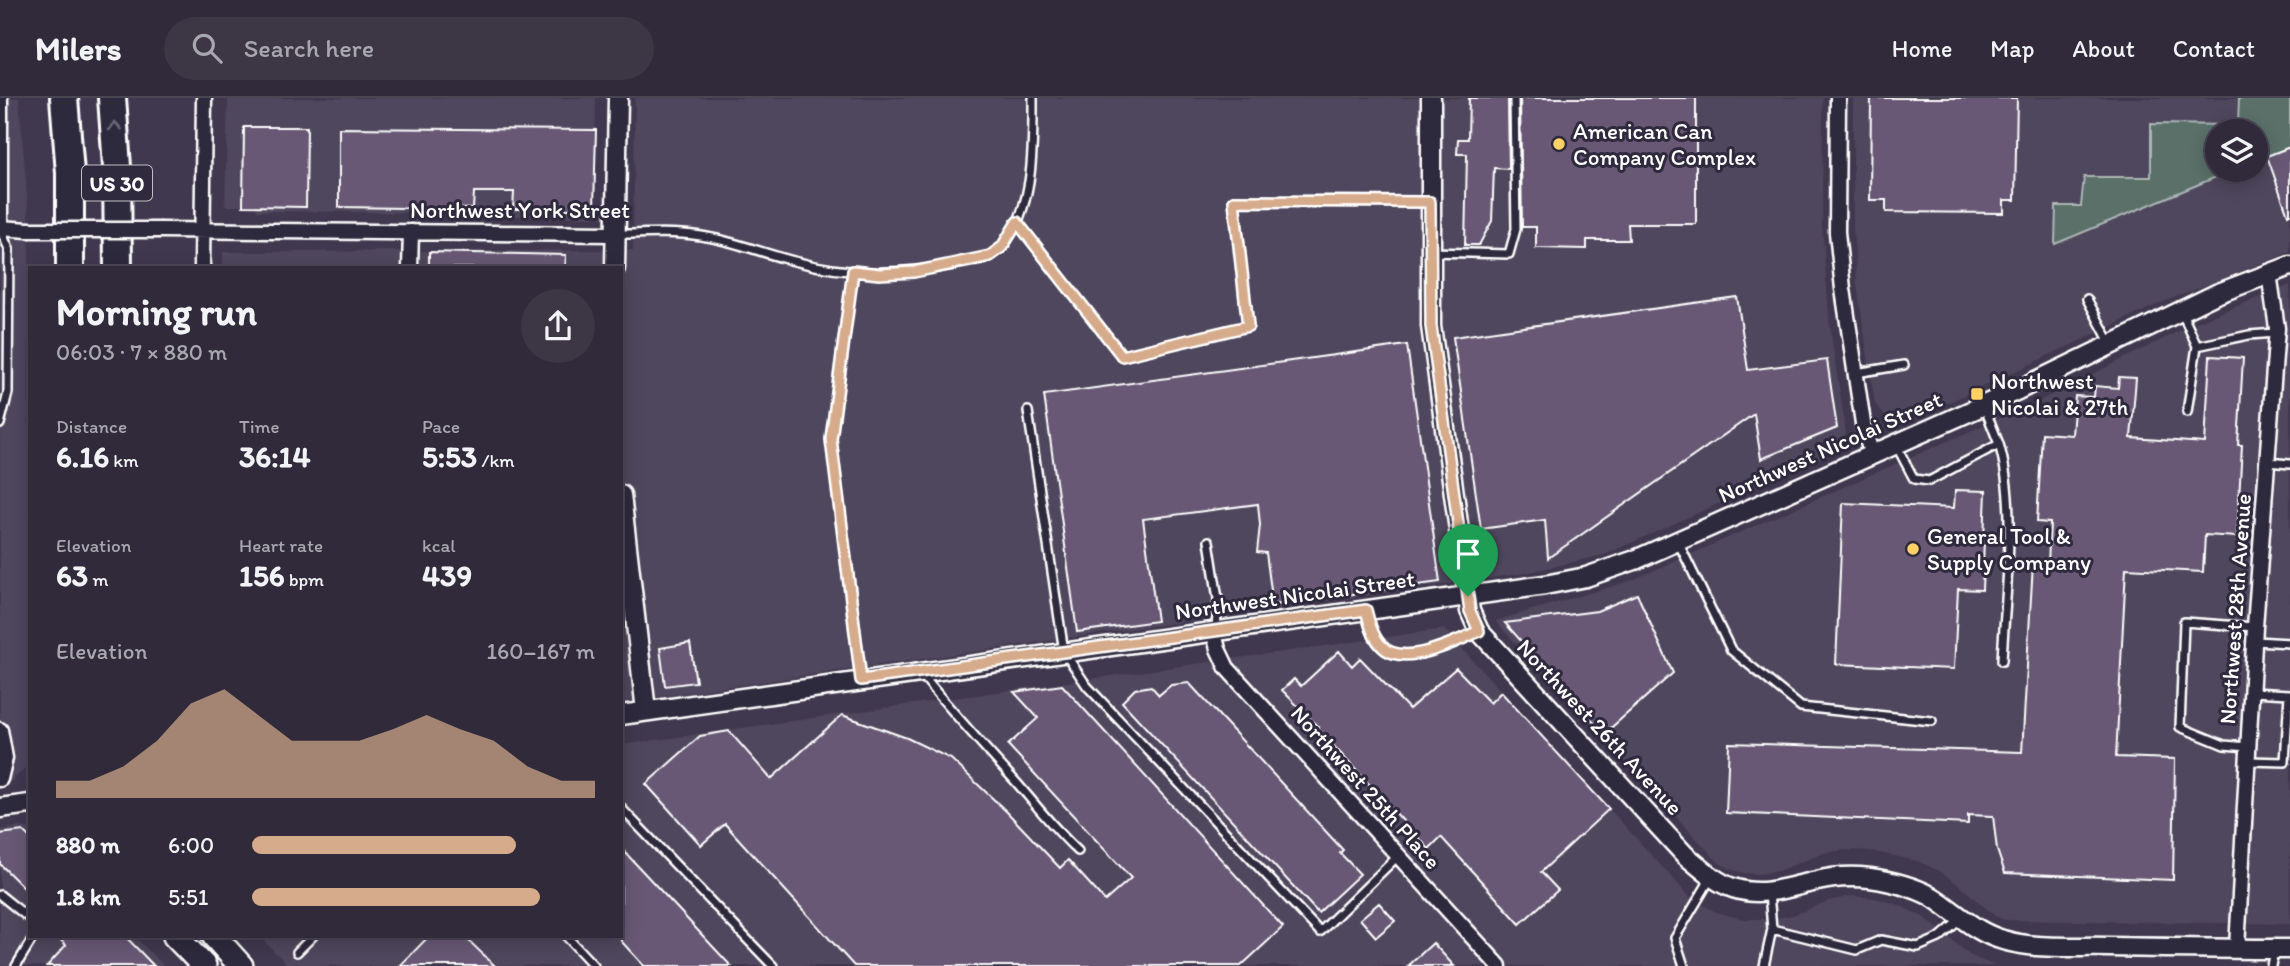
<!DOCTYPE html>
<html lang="en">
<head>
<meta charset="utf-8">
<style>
	body { margin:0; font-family:Itim,sans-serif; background:#3c3645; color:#f1f3f6; height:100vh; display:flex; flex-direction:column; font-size:26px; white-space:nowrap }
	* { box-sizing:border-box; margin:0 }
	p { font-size:23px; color:#a8a7af }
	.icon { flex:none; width:38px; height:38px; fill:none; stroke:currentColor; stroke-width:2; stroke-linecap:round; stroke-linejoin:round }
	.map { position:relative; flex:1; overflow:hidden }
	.sheet { position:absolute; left:28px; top:168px; width:595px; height:672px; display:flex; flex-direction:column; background:#302a3a; border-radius:0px; box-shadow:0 4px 18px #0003,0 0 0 2px #4b4654 }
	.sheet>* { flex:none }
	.controls { position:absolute; left:2205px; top:21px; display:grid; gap:14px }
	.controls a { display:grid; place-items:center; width:63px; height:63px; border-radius:50%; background:#302a3a; box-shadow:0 4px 18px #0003,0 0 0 2px #4b4654; font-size:35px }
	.pin { position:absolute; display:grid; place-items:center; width:60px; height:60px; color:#fff; margin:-72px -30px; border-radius:50% 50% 50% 0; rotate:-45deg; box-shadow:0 0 7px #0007 }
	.pin .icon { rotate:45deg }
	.round { display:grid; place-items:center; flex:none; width:74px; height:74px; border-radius:37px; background:#3c3645 }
	.head { display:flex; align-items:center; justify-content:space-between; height:119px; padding:0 28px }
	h1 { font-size:38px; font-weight:800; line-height:52px }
	.stats { display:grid; grid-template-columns:repeat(3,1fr); gap:10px; height:119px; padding:7px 28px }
	.stats div { display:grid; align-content:center }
	.stats b { font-size:30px; font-weight:800 }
	.stats small { font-size:19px; font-weight:400 }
	.stats p { font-size:19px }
	.chart { height:196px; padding:14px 28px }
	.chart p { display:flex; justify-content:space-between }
	.chart svg { width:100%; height:126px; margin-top:7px; fill:#d6ab8b; opacity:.7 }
	ul { padding:0 28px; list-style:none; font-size:23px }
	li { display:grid; grid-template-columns:112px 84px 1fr; align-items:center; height:52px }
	li i { height:18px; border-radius:9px; background:#d6ab8b }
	header { display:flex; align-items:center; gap:42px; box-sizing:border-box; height:98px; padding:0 35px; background:#302a3a; border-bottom:2px solid #4b4654 }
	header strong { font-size:33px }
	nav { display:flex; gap:38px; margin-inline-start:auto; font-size:24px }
	.search { width:490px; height:63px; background:#3c3645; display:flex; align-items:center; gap:18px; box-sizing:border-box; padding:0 24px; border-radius:38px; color:#a8a7af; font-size:26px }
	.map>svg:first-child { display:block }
</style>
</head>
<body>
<header>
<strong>Milers</strong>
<div class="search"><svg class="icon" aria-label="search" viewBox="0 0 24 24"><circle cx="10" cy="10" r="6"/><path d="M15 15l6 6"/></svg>Search here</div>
<nav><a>Home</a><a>Map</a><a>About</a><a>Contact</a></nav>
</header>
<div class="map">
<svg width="2290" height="868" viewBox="0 0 2290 868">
	<rect width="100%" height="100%" fill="#40384e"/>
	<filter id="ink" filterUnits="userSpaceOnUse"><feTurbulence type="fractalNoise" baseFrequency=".0143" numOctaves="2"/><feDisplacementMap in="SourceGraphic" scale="14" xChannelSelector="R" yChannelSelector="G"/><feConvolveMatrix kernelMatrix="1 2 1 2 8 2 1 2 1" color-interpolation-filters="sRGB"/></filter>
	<g filter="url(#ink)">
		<path fill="#50465d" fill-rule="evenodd" d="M0,0H19L28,109L29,154L27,668L12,683L0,686Z
			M228,0H596L594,119L513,118V111L443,110V115L257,113L256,108H225Z
			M635,0H1823L1822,128L1830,229L1846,335L1842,346L1819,361L1604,457L1525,475L621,604V170H223V154L633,152Z
			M1853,0H2290V154L2163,204L1911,322L1894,323L1886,320L1875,306L1857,187L1853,131ZM2217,33H2256V72H2217Z
			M2290,187V826L2004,822L1995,818L1958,786L1937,772L1917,763L1871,753L1846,752L1824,755L1778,773L1760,776L1743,775L1732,772L1719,765L1495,523L1630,483L2043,301L2199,223Z
			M1444,531L1690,799L1716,814L1743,821H1768L1793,817L1829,803L1851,798L1875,800L1899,807L1925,820L1971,858L1995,868H289L259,838H621V647Z
			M18,729L30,730V838H134L164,868H0V732Z"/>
		<path fill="#5a6f69" stroke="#acb7b4" stroke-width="2" d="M2239,0H2290V49L2256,62V33H2217V72H2233L2055,146L2056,108H2081L2084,79H2151V26L2238,27Z"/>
		<path fill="#675975" stroke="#fff" stroke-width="2" d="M1469,0H1508L1509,71L1494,70L1492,123L1479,147H1465L1467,56H1457L1458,41H1468Z
			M1520,0H1696V126H1628L1629,142H1587V151L1536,150V129H1522Z
			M1871,0H2017L2015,102H2004V115L1886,114V102H1870Z
			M244,29H307L306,109L243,108Z
			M339,30L596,32L594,111H513L514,94H474L473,111L339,109Z
			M2290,49V116L2288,117L2267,58Z
			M429,154L566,157L565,170H429Z
			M1737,199L1748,272L1827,262L1837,330L1761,361L1754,316L1548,460L1545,422L1481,431L1453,239Z
			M1407,247L1440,484L1273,507L1266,455L1257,454L1260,427L1258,406L1143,421L1157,523L1077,534L1044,297Z
			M2210,258L2243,260L2238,347H2242L2237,439L2205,437L2203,474L2126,470L2116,659L2175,661L2173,782L2005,775L1997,752L1993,718L1968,717V726L1726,715L1729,645L2022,654L2033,465L2048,466L2050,425L2037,424L2042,335L2072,337L2075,298L2094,299L2095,288L2118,290L2119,279L2136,280L2131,340L2205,345Z
			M1955,392L1986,393L1982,492L1958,491L1954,571L1836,566L1843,405L1954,410Z
			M1637,496L1673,575L1604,636L1505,525L1597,513Z
			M690,545L696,584L665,588L660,550Z
			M1339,553L1352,568L1360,560L1409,611L1456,570L1490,605L1501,594L1609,711L1541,774L1558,792L1520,826L1441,739L1429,751L1317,630L1318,629L1282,592L1294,581L1301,588Z
			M1189,585L1343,752L1340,755L1360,776L1318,815L1122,604L1135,591L1151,588L1159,597L1171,587Z
			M1062,587L1283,829L1241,868H854L725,726L701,747L646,686L700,638L729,633L771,681L842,617L907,640L951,661L1007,714L1060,770L1068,762L1105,803L1131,780L1008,647L1038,620L1014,594Z
			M23,733L30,740V796L0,766V736Z
			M621,750L731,868H644L621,843Z
			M1379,805L1395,823L1376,839L1360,821Z
			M56,838H125L154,868H47L66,847Z
			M429,838H464L495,868H400Z
			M1433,845L1454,868H1408Z"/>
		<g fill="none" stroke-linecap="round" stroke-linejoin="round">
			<g stroke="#fff" stroke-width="12">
				<path id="service" d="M1017,124L1122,258L1248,228L1234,103L1430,104
					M616,136C646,136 678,133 707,139C737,144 765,156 794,163C849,178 898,177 953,167C970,164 990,162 1002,149C1035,111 1033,47 1033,0
					M1431,154L1509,156L1516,131L1514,0
					M853,174L831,341L861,582
					M2087,201L2111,246
					M2181,213L2197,248L2187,314
					M2197,248L2249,237L2276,235
					M1856,275L1904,267
					M1028,313L1064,554L1087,588L1320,834L1398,758
					M0,326L8,295L9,151L0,131
					M1999,346C2018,410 2005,495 2002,563
					M1896,347L1914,381L1929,383L1999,346L1984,308
					M2267,364L2290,366
					M1209,443L1218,501L1216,531
					M1678,444L1731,552L1801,609L1932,623
					M1367,514C1369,526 1372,539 1381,548C1402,570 1456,544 1478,534
					M2255,543L2290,545
					M922,577C952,614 984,649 1016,684C1036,707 1055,732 1078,753
					M2252,594L2290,596
					M2248,649L2224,647L2180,629L2184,524L2255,529
					M2248,663L2285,664L2289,596
					M621,710L773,868
					M1769,795L1772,831L1857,852L1881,842L1918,849L1939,840L1961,821
					M0,797L30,821
					M566,838L594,868
					M297,854L313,838
					M16,868L34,838
					M1684,868L1675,840L1712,778
					M1764,868L1772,831
					M2271,868L2274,852"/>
			</g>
			<g stroke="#fff" stroke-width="19">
				<path id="minor" d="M0,0V130L28,132
					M1838,0L1837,134L1843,191L1864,332L1872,357
					M161,132L616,136
					M202,170L204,0
					M410,170L411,134
					M1213,532L1218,551L1227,570L1499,868
					M0,632L5,660L0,681
					M2237,850L2255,529L2277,230L2269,175"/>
			</g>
			<g stroke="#fff" stroke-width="23">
				<path id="tertiary" d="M1431,0V228L1470,513L1479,533L1685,757C1700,769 1715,784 1733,790C1763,800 1788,789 1817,783C1833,779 1853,778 1870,780C1891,783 1912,788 1931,798C1955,813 1974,834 2003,842C2036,852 2074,848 2109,849C2169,850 2230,851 2290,851
					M615,170L618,0
					M621,397L646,613
					M621,617L1545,487L1586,479L1635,462L2018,292L2216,196L2290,168
					M0,710L30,706"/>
			</g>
			<g stroke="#fff" stroke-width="28">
				<path id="trunk" d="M175,838L204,868
					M214,838L241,868"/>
			</g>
			<g stroke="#fff" stroke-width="32">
				<path id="motorway" d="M64,0L70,75V170
					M112,0L117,69L118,170"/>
			</g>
			<use href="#service" stroke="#2f2a3d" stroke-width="7"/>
			<use href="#minor" stroke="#2f2a3d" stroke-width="14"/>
			<use href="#tertiary" stroke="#2f2a3d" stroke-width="18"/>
			<use href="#trunk" stroke="#2f2a3d" stroke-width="23"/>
			<use href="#motorway" stroke="#2f2a3d" stroke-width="26"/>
			<g stroke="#fff" stroke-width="19" stroke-linecap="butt">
				<path id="minor-bridge" d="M28,132H161"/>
			</g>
			<use href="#minor-bridge" stroke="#2f2a3d" stroke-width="14"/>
		</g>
		<defs><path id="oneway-chevron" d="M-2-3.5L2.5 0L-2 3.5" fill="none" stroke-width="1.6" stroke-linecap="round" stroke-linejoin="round" transform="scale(1.75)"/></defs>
		<use stroke="#6d6a77" href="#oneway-chevron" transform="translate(115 28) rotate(-94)"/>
	</g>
	<g fill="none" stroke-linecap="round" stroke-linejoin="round" filter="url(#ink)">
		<g stroke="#fff" stroke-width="14">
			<path id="route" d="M1234,103L1430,104L1431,228L1470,513L1479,533C1456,544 1401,571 1381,547C1372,537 1369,524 1366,512L861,582L831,341L853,173L879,176L914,174L990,158L1002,149L1017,124L1122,258L1248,228Z"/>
		</g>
		<use href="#route" stroke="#d6ab8b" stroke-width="9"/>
	</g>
	<g fill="#ffd166" stroke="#2f2a3d" stroke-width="2.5">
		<circle cx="1559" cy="46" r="7"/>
		<rect x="1970" y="289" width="14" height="14" rx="3.5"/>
		<circle cx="1913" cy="451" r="7"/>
	</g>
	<g text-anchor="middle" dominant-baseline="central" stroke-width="6" stroke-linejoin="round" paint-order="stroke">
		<rect fill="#2f2a3d" stroke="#c1bfc5" stroke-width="2" x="82" y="67.5" width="70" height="35" rx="5"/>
		<g font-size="21" font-weight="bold" fill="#fff">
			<text x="117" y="85">US 30</text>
		</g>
		<g font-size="23" fill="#fff" stroke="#2f2a3d" text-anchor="start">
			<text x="1573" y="33">American Can<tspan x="1573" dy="26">Company Complex</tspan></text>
			<text x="1991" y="283">Northwest<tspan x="1991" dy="26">Nicolai &amp; 27th</tspan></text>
			<text x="1927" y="438">General Tool &amp;<tspan x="1927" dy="26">Supply Company</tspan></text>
		</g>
		<g font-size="23" fill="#fff" stroke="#2f2a3d">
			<text x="520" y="112">Northwest York Street</text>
			<text transform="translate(1830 349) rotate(-24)">Northwest Nicolai Street</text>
			<text transform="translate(1295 497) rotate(-8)">Northwest Nicolai Street</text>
			<text transform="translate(2235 511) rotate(-86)">Northwest 28th Avenue</text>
			<text transform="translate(1600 629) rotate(47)">Northwest 26th Avenue</text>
			<text transform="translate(1366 689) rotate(48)">Northwest 25th Place</text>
		</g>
	</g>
</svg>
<div class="controls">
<a><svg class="icon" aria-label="layers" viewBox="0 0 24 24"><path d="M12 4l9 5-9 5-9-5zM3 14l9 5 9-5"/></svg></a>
</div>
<div class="pin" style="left:1468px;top:498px;background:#1e9e55"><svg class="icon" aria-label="arrive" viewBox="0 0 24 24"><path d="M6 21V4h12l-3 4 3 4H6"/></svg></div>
<section class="sheet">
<div class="head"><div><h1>Morning run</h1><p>06:03 · 7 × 880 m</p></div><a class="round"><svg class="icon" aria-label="share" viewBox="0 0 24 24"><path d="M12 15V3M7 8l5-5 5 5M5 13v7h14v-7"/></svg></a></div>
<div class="stats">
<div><p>Distance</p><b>6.16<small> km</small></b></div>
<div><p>Time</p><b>36:14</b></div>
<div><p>Pace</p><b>5:53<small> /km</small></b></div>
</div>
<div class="stats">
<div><p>Elevation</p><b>63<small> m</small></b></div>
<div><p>Heart rate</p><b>156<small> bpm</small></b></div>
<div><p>kcal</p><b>439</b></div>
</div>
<div class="chart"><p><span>Elevation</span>160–167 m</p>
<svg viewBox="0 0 160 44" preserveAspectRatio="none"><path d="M0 44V38L10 38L20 33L30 24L40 11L50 6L60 15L70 24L80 24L90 24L100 20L110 15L120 20L130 24L140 33L150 38L160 38V44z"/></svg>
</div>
<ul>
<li><b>880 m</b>6:00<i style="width:77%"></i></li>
<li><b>1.8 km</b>5:51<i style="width:84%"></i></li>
</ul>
</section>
</div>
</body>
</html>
